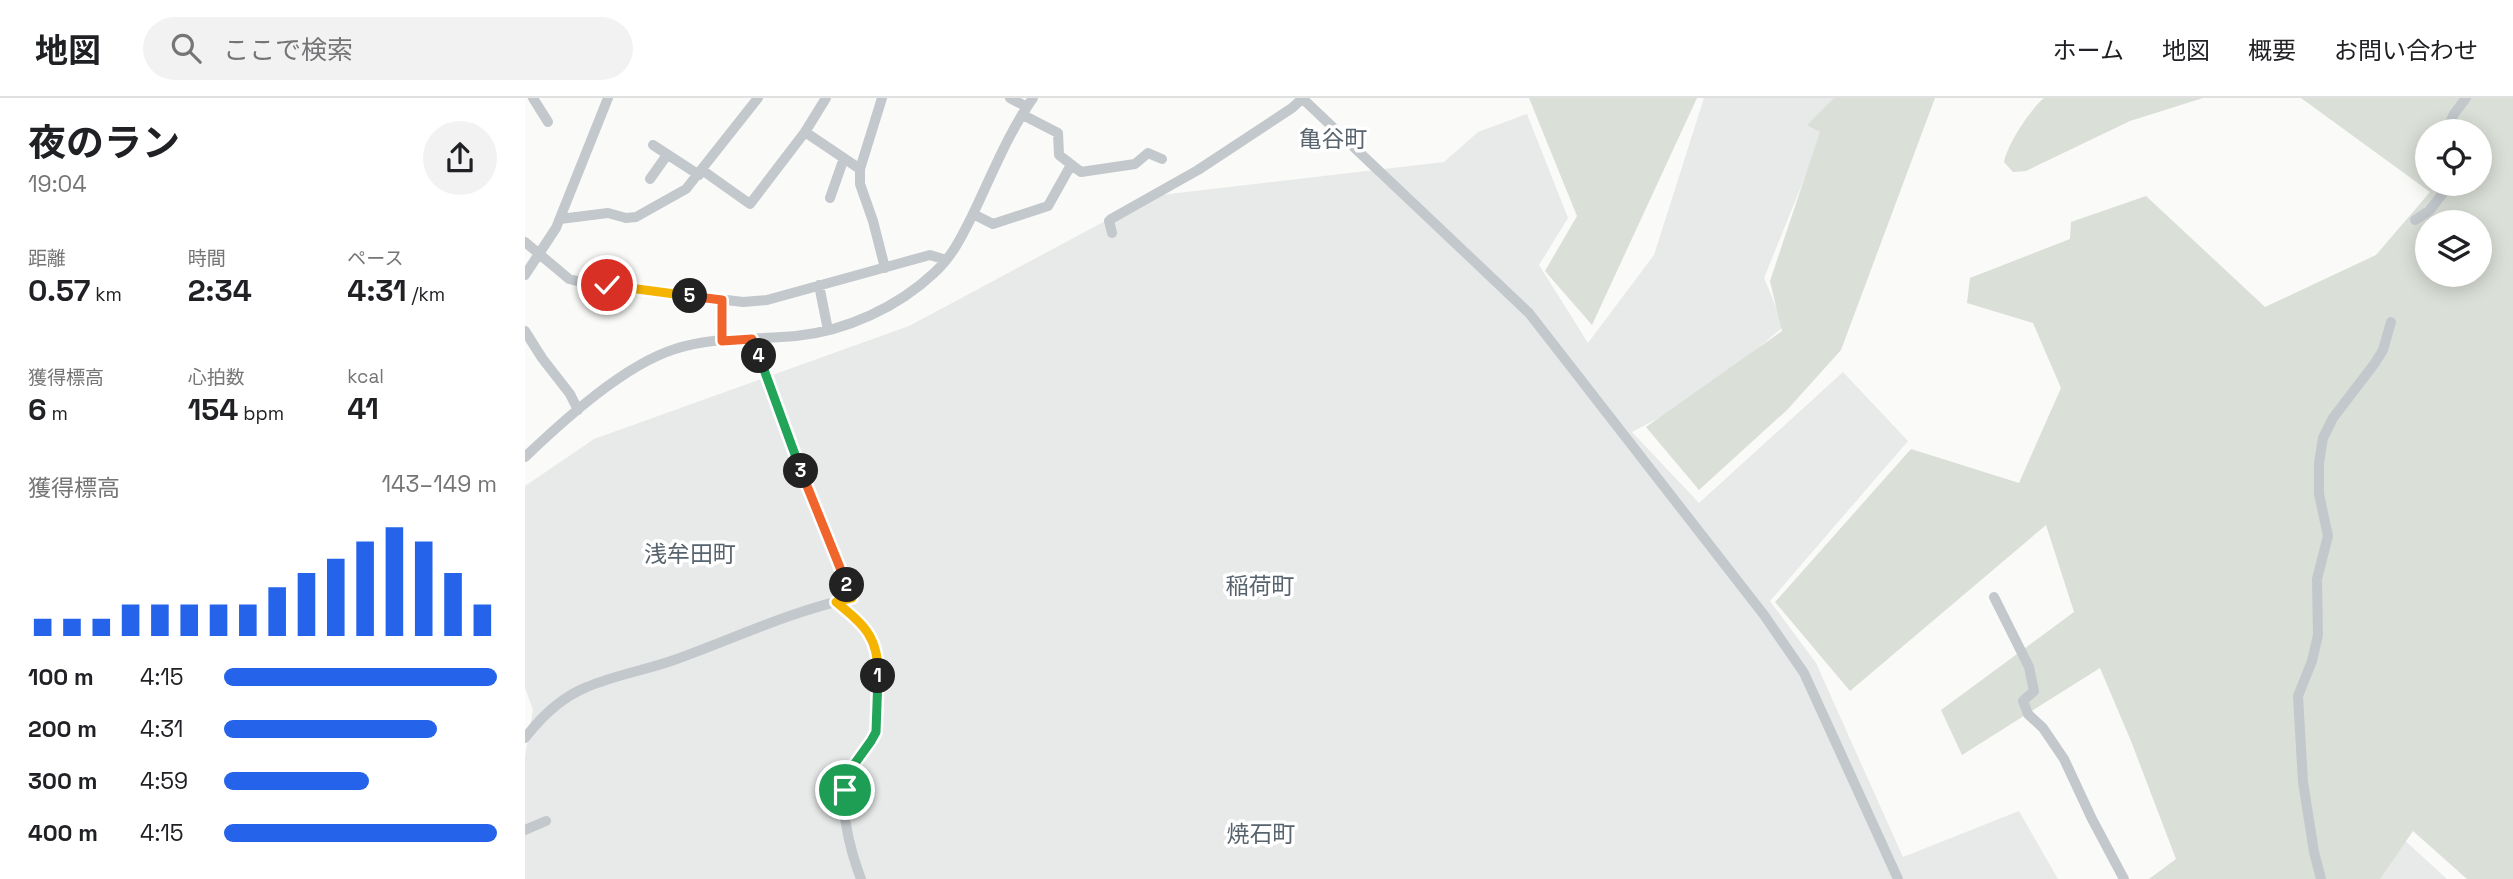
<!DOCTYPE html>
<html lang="ja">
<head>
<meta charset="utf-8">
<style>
	body { margin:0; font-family:"Space Grotesk","Noto Sans JP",sans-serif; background:#f2f2f2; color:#202124; height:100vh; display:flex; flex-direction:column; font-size:26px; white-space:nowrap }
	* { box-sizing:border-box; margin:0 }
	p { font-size:23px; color:#757577 }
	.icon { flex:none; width:38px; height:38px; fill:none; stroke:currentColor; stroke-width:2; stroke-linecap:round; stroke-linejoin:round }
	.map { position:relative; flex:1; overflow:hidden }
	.details { display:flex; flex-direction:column; background:#fff; width:525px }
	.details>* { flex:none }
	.fabs { position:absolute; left:1890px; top:21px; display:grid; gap:14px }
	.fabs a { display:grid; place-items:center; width:77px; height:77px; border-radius:50%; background:#fff; box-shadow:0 4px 18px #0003; font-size:35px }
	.pin { position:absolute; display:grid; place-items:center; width:60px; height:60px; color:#fff; margin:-30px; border:4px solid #fff; border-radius:50%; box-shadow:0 2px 7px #0007 }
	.km { position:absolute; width:35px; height:35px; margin:-18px; border-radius:50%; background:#222; color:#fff; font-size:19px; line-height:35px; text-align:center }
	.round { display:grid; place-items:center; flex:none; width:74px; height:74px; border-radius:37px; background:#f2f2f2 }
	.head { display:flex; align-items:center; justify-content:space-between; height:119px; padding:0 28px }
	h1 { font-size:38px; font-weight:700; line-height:52px }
	.figures { display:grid; grid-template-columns:repeat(3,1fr); gap:10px; height:119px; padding:7px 28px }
	.figures div { display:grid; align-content:center }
	.figures b { font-size:30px; font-weight:700 }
	.figures small { font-size:19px; font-weight:400 }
	.figures p { font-size:19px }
	.chart { height:196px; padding:14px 28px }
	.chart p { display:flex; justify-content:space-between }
	.chart svg { width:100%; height:126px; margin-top:7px; stroke:#2563eb; stroke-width:6 }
	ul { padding:0 28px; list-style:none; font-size:23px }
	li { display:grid; grid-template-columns:112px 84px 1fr; align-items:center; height:52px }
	li i { height:18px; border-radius:9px; background:#2563eb }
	header { display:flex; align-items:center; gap:42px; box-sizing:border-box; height:98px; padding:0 35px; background:#fff; border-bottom:2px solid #e0e0e0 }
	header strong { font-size:33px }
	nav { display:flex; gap:38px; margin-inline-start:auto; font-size:24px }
	.search { width:490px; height:63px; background:#f2f2f2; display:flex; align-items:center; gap:18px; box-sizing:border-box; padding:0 24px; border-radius:38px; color:#757577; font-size:26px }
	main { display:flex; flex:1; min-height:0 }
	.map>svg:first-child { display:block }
</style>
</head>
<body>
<header>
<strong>地図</strong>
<div class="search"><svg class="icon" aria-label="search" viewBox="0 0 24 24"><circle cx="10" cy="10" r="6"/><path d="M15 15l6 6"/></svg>ここで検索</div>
<nav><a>ホーム</a><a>地図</a><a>概要</a><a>お問い合わせ</a></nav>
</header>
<main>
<section class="details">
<div class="head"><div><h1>夜のラン</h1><p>19:04</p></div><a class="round"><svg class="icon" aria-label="share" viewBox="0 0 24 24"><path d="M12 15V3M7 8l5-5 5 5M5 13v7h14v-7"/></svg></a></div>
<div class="figures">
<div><p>距離</p><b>0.57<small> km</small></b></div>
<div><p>時間</p><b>2:34</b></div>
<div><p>ペース</p><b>4:31<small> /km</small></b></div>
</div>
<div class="figures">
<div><p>獲得標高</p><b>6<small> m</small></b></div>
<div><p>心拍数</p><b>154<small> bpm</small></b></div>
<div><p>kcal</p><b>41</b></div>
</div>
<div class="chart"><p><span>獲得標高</span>143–149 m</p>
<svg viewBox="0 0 160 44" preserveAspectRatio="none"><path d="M5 44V38M15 44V38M25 44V38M35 44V33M45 44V33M55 44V33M65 44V33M75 44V33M85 44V27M95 44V22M105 44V17M115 44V11M125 44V6M135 44V11M145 44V22M155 44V33"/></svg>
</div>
<ul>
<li><b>100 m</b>4:15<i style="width:100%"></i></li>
<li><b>200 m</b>4:31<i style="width:78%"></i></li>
<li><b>300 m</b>4:59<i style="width:53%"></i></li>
<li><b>400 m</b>4:15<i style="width:100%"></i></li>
</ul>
</section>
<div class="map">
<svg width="1988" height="781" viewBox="0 0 1988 781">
	<rect width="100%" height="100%" fill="#fafaf8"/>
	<path fill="#e8e9e9" d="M1179,0H1312L1239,180L1259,228L1179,296L1107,334L1174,405L1318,274L1383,343L1245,503L1291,565L1378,759L1494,713L1533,781H0V658L8,612L0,590V388L69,341L384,228L627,98L919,64L953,34L1002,16L1043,120L1014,167L1063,245L1129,157Z
		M1875,738L1922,781H1846Z"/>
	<path fill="#dadfd7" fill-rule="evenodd" d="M1004,0H1172L1067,227L1020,173L1052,118Z
		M1309,0H1410L1316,252L1262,312L1174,392L1121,329L1257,233L1245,183L1295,34L1282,27Z
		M1519,0H1678L1605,23L1501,73L1488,74L1479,64C1483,45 1505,12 1519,0Z
		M1776,0H1988V781H1942L1888,733L1855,781H1624L1651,761L1606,643L1575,570L1437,657L1416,612L1549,514L1521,427L1325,593L1250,504L1386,351L1494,385L1536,290L1508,225L1442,205L1445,180L1545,141L1546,124L1621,98L1740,209L1851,157L1905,94ZM1902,33H1955V86H1902ZM1902,124H1955V177H1902Z"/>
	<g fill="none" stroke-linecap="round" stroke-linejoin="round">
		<path stroke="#c3c8cc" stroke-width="10" d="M8,0L23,24
			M357,0L335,71V86L348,123L360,170
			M485,0L502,9
			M777,0L1004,215L1239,517L1279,575L1373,781
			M498,17L533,35L534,57L556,74L610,66L623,55L637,61
			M1921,33L1929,16L1941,0
			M280,34L335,71
			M128,47L174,77
			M177,72L225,106L280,34L301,0
			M125,81L142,57
			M305,100L319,60
			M448,116L468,126L523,108L546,67
			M35,121L83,115L101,120L111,119L161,91L233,0
			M1890,122L1904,113L1922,90V86
			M587,135L584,123L586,121L673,72L767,10L778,0
			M0,144L44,181L60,185L218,204L242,202L405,157L421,162
			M0,177L31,130L83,0
			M294,187L303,232
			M0,233L17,260L45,296L53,312
			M197,243V202
			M0,359C39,322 99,267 150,251C188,238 231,242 271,238C321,233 373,209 409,175C427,159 437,138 447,118C466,79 483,35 508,0
			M1469,499L1504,569L1509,593L1498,603L1503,616L1518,630L1539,661L1567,721L1599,781
			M311,504L338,526L348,543L354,567L351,634C344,649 330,660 323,674C311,701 326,755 336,781
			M0,640C16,619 37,599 62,589C90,577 121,572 149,562C208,541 266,513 327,500L282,388L227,241
			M0,732L21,723
			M1796,781L1789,754L1778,684L1773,598L1787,563L1793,537L1792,481L1803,438L1794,396V365L1798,340L1808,320L1850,265L1858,252L1866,224"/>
	</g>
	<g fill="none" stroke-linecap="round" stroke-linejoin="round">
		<g stroke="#fff" stroke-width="14">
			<path id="split-1" d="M320,692L323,675L346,643L351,634L353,578"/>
		</g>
		<g stroke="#fff" stroke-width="14">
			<path id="split-2" d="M322,487L327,500L311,504C339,527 354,539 353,578"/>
		</g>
		<g stroke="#fff" stroke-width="14">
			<path id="split-3" d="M276,373L322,487"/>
		</g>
		<g stroke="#fff" stroke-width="14">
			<path id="split-4" d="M234,258L276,373"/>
		</g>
		<g stroke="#fff" stroke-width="14">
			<path id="split-5" d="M165,198L197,202V243L227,241L234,258"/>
		</g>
		<g stroke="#fff" stroke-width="14">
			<path id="split-6" d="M82,187L165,198"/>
		</g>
		<use href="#split-1" stroke="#22a559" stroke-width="9"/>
		<use href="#split-2" stroke="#f5b400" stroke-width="9"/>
		<use href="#split-3" stroke="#f0652b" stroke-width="9"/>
		<use href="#split-4" stroke="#22a559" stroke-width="9"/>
		<use href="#split-5" stroke="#f0652b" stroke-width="9"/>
		<use href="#split-6" stroke="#f5b400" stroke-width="9"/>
	</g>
	<g text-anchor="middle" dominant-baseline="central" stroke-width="7" stroke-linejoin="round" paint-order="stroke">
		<g font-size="23" fill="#57646e" stroke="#fff">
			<text x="808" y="41">亀谷町</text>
			<text x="165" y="456">浅牟田町</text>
			<text x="735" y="488">稲荷町</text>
			<text x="736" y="736">焼石町</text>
		</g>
	</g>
</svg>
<div class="fabs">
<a><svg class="icon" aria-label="locate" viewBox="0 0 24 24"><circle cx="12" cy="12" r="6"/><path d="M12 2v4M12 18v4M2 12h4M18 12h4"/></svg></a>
<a><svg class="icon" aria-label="layers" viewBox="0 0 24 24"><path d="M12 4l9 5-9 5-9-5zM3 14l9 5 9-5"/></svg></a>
</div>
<div class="pin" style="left:320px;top:692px;background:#1e9e55"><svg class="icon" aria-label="arrive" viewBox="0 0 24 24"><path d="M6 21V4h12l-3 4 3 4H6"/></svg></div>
<div class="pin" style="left:82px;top:187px;background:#d93025"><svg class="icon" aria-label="check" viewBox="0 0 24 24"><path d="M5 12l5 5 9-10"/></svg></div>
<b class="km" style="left:353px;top:578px">1</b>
<b class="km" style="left:322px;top:487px">2</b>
<b class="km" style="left:276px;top:373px">3</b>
<b class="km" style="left:234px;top:258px">4</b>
<b class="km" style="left:165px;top:198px">5</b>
</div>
</main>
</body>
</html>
